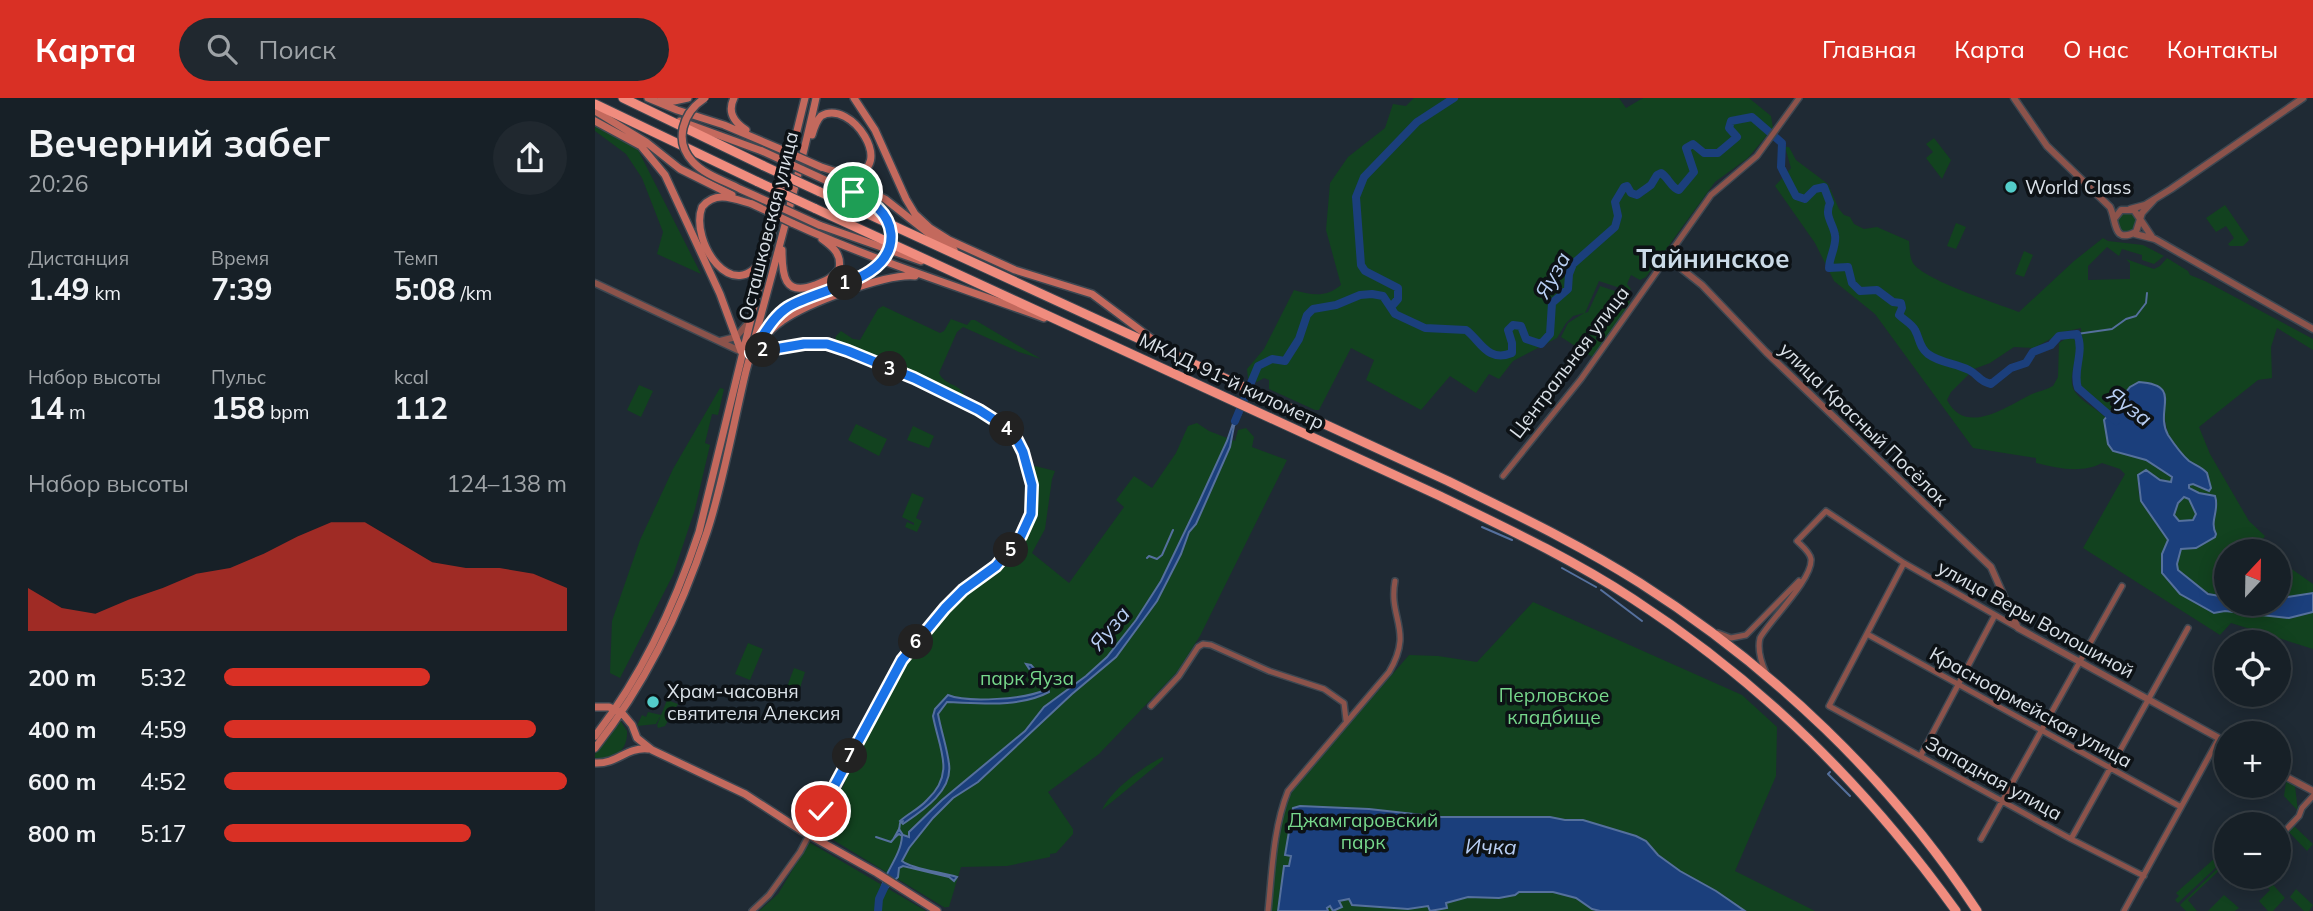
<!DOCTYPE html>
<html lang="ru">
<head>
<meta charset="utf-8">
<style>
	body { margin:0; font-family:Mulish,sans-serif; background:#20282f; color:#f1f3f6; height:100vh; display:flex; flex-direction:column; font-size:26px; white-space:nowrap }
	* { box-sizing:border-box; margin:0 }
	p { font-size:23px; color:#9ea3a7 }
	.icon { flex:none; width:38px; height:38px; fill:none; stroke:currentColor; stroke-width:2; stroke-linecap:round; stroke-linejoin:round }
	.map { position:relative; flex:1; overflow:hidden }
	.sheet { display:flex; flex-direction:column; background:#172027; width:595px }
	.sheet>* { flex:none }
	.needle { width:46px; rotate:22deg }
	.controls { position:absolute; left:1619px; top:441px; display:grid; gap:14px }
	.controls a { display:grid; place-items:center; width:77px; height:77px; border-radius:50%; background:#172027; box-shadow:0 4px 18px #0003,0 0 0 2px #363e44; font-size:35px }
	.pin { position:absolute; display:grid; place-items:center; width:60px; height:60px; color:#fff; margin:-30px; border:4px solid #fff; border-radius:50%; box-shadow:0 2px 7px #0007 }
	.km { position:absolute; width:35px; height:35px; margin:-18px; border-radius:50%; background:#222; color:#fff; font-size:19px; line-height:35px; text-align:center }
	.round { display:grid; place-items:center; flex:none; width:74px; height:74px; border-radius:37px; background:#20282f }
	.overview { display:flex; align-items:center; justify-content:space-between; height:119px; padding:0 28px }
	h1 { font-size:38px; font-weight:700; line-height:52px }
	.metrics { display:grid; grid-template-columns:repeat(3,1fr); gap:10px; height:119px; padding:7px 28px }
	.metrics div { display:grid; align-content:center }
	.metrics b { font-size:30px; font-weight:700 }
	.metrics small { font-size:19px; font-weight:400 }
	.metrics p { font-size:19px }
	.chart { height:196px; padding:14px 28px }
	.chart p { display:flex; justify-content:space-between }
	.chart svg { width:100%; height:126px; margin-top:7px; fill:#d93025; opacity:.7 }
	ul { padding:0 28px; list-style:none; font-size:23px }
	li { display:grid; grid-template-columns:112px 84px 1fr; align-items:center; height:52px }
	li i { height:18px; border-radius:9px; background:#d93025 }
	header { display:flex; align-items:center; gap:42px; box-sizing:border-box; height:98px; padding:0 35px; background:#d93025; color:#fff }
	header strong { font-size:33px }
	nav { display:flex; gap:38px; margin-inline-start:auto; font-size:24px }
	.search { width:490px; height:63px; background:#20282f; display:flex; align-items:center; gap:18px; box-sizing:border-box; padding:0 24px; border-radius:38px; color:#9ea3a7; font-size:26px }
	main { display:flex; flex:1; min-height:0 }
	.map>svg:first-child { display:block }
</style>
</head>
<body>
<header>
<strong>Карта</strong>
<div class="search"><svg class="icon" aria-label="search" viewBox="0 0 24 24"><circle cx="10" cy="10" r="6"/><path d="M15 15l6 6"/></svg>Поиск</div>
<nav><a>Главная</a><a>Карта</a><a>О нас</a><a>Контакты</a></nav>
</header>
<main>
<section class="sheet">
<div class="overview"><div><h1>Вечерний забег</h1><p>20:26</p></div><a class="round"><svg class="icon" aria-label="share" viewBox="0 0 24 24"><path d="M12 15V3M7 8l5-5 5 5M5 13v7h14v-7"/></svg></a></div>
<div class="metrics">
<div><p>Дистанция</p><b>1.49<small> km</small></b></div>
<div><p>Время</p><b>7:39</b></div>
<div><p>Темп</p><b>5:08<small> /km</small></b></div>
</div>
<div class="metrics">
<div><p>Набор высоты</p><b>14<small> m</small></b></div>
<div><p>Пульс</p><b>158<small> bpm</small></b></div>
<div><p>kcal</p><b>112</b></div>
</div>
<div class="chart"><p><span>Набор высоты</span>124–138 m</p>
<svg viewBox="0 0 160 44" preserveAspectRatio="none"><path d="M0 44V29L10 36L20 38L30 33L40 29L50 24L60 22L70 17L80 11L90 6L100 6L110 13L120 20L130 22L140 22L150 24L160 29V44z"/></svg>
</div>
<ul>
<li><b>200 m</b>5:32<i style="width:60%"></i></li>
<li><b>400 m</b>4:59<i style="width:91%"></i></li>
<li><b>600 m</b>4:52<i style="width:100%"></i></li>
<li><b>800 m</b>5:17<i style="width:72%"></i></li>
</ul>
</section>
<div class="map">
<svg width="1718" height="813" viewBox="0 0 1718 813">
	<rect width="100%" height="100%" fill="#1f2a34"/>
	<path fill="#12421f" d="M819,0H1024L1031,10L1048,0H1154L1176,18L1178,30L1153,60L1120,84L1051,179L1045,182L1036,177L1032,186L1036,191L1034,193L1004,183L990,215L993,214L1005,188L1029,196L1036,205L999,260L966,239L973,225L989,215L978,218L971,225L962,240L918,263L904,281L894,276L881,295L855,278L826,312L771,282L779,262L756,250L724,312H720L674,291V282L669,280L662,284L653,280L652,271L669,251L699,192C716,197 731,200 746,187L731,132L735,85L753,59L790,30L798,6L811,8Z
		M0,28L41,48L106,176L62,156L68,134L47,80L31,56L0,33Z
		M1339,40L1356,62L1347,81L1331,60L1338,54L1331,46Z
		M1190,49H1194L1201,62L1233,86L1244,111L1249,117L1255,119L1259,126L1269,131L1282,129L1314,143C1315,150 1314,158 1318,165C1327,181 1403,206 1424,214L1479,163L1508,140L1513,143L1548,147L1569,158L1559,166L1547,162V157L1527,151L1524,158L1512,149L1493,168V182L1535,181V165L1531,161L1559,171L1565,168L1572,160L1593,173L1595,177L1610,183L1718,241V252L1682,230L1676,249L1677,280L1663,282L1604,329L1615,356L1654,423L1670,438L1666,444L1674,453H1631V499C1612,497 1592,486 1582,469L1586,451L1620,434L1617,427L1621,415L1617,397L1607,396L1594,390V387L1598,386L1611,392L1616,390L1612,375L1591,361L1573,336L1570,322V295L1568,291L1549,284L1540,285L1516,314L1490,294L1484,284L1487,259L1486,230L1468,234L1439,250L1419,249L1395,265L1379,271L1356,294L1352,302C1371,339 1412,308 1437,296C1444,293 1451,292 1458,288L1463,279L1464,245L1470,241L1479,240C1487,258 1470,278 1480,294C1487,304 1501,310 1510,319L1511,338L1521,354L1551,362L1577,379L1576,384L1560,379L1543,385L1544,397L1573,442L1570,449L1567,475L1585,496L1619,515L1630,513L1694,520L1718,514V551L1636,525L1625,537L1488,450L1530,376L1525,371L1507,365C1486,376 1463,370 1441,365V360L1378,350L1280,216L1239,183L1220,145L1180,88L1196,70Z
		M1630,107L1654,142L1648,148H1635L1633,146L1639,140L1631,128L1621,134L1611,120Z
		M1522 124a10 10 0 1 1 20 0a10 10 0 1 1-20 0Z
		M1361,125L1371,129L1361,151L1352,148Z
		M1429,153L1438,157L1429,179L1420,176Z
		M288,208L345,235L349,233L356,221L372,227L376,222H380L446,261L424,254L368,229L362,234L344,275C349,287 365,286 369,297L365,298L258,249L240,244L241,238L246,233L258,241L265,242L283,211Z
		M44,287L58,293L46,319L32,312Z
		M125,290L129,291L123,317L117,316L110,345L115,347L100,411L78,477L25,580L15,575L17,523L45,442L78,371Z
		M602,325L614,333L640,343L643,332L651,330L659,339L657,349L692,362L605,538L582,574L504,656L453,694L478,731V736L461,755L455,756V759L412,768L366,769L354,809H350L352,811L225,734L250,684L247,681L309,566L329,540L363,502L414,461L432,435L441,409L437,370L440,368L460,373L457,381L450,431L437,455L474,485L529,409L521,402L539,378L557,390L581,355L593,328Z
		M261,326L292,341L284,358L253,342Z
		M318,328L339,338L334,350L312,342Z
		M317,395L329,400L321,420L327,423L322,434L310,429L312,424L319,427V425L307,419Z
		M1589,399L1594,401L1602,416C1597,424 1593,424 1584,423L1579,417L1583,405Z
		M1684,462L1718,486V495L1684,501Z
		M938,504L1147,597L1182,629L1181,678L1140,773L1220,813H675C680,775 680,723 699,690L814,557L843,558L882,564Z
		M153,545L168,551L155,582L140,576Z
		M199,570L210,574L204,593L192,589Z
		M72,602L83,606L70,628L63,630L62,627Z
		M53,614L66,617L61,626L42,628L47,617L51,619Z
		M25,622L32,633C33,652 19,663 0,660V656Z
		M568,659V662L507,712C515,693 550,667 568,659Z
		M1691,684L1700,688L1703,713L1689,698Z
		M1699,728L1718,746L1712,753L1694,734Z
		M214,744L331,813H164L183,796Z
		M1631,750V760L1583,805L1580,802L1584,798L1581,795Z
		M1631,762V766L1593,802L1602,813H1591L1585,807Z
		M1664,779H1671L1690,800L1678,813H1673L1664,803L1675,792Z
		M1701,791L1718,807L1714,813H1709L1695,799Z
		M1629,797L1644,810L1640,813H1613Z"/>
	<path fill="#1b3f7c" stroke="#55709d" stroke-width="2" fill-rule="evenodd" d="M1544,284C1589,287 1559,312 1573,337C1579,346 1586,356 1594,363C1600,367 1607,369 1612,375L1616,390L1614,393L1598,386L1594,387V390L1604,395L1620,398C1625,412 1614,423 1621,436L1620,439L1601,450L1586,451L1582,466L1583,472L1613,496L1631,499V506H1684V501L1686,500L1718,495V514L1694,520L1630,513L1619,515L1585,496L1567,475V456L1573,442L1546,403L1543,377L1551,372L1565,382L1576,384L1577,379L1551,362L1518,353L1513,346L1509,322L1535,289ZM1589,399L1594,401L1601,416L1598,422L1584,423L1579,417L1583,405Z
		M642,314L646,316L639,328L635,349L601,426L594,434L586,456L562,503L521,559L477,596L383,684L358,700L338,720L314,750L307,763C319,772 348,774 362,779L359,783L354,779L308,768L304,770L303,779L286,796C285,779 306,760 307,738L304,736L299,740L304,731L308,737L314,739V734L347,702L430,633L449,609L491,578L512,559L541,522L566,483L604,404L632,343Z
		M431,566L436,567C443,575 453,583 454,594C424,610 385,605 352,604L343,616C346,633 352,649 354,666C358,693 327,713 308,726L305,723C314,715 324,711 332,702C361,675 344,651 338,618L340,611L353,597C373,605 431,601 450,592L449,586L439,578Z
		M705,708L774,711L846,719H955L970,722H988L1041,738L1051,743L1063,757L1085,773L1121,793L1150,813H1005L997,811L981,800L958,794H924L920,797L904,800L873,799L851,805L852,810L835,813L833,808L813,811L757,807L754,801L744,803L747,809L738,813L735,808L732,810L733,813H683L689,768H694L696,758L690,757L698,710Z"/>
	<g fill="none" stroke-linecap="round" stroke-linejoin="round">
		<path stroke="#55709d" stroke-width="2" d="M1482,236L1517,231L1531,221L1541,218L1551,205L1552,195
			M887,429L917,442
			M552,460L554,458L562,461L567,457L578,432
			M967,470L1001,489
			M1006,492L1047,523
			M1235,674L1233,676L1255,698
			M304,733L305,725L308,723
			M281,739L296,744L301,738"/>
		<path stroke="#1b3f7c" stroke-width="8" d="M796,209L803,201V190L770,173L766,167L761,99L769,79L822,24L859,0
			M640,323L663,268L677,261L690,263L704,241L712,217L718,211L741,207L765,197L777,196L788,198L800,216L830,230L871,232C885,242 892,265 917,255V245L913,232L918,227L926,228L931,241L946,246L955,236L957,205L973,191L974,176L978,166L1020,129L1023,118L1020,104L1029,89L1032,88L1036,95L1042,97L1056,87L1062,77L1066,75C1074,80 1076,90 1084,92L1099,74L1091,50L1098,46L1109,55H1123L1142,39L1134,30L1136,23L1157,19L1187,45L1186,69L1201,98L1210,101L1220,91L1229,89L1235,105C1229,118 1238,125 1240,137C1242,147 1234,160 1234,170L1253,169L1257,185L1265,193L1282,192L1298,204L1306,205L1307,210L1304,217C1309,222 1317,226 1320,232C1325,241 1324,249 1333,256C1345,265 1360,265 1374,272C1384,277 1383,283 1396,286L1416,270L1431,265L1438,254L1456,247L1464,238L1482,236C1490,254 1477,273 1483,290L1521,323
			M283,813L284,801L290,788"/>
		<g stroke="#3d4751" stroke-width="8">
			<path id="minor" d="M156,255L195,247L232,246L253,252L319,280L384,312L409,328L422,342L434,370L438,399L433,427L413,456L364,495L341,520L307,562L205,754L174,797L157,813
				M908,378L986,281L1116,97L1162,58L1204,0
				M1309,465L1234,608L1476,741L1549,778
				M1123,535L1136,540L1151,537L1204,483
				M1272,536L1586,709
				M1171,575C1166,564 1162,552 1165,540C1175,522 1218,481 1216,461C1215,454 1207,448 1202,443L1231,413L1309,465L1423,530
				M556,608L584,578L603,549L608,546L616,547L674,573L729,591L749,605L751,622
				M1326,657L1400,517
				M1684,739L1704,718L1707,710L1718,698
				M1386,741L1527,488
				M1476,741L1593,530
				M673,813C677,774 678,730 693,693L794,574C819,532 793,521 800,483
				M1529,813L1624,640"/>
		</g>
		<g stroke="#3d4751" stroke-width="9">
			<path id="tertiary" d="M1419,0L1452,48L1515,109C1522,123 1517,146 1541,134L1547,115L1559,102
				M1535,111L1550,107L1576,91L1708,0
				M1519,121L1526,112H1539L1557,139
				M1540,136L1560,141L1718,231
				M1073,160L1107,187L1171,254L1396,469L1423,530L1631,644
				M0,185L147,254
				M125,243L141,239L154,224
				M1684,675L1718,693"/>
		</g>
		<g stroke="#3d4751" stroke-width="10">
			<path id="secondary" d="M53,0L82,12L129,27L190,53
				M139,0C132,14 139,24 151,32
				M259,0L280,32L311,101L320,116L335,130L354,142L420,172L497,196L565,247
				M66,2L79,3L93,0
				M0,13L51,44L85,71L137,97
				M0,23L46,48L70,77L125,196L146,253
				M85,23L167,53
				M217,37C219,30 221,23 226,18C257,0 301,71 258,76C248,77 236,72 226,69
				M243,77L290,101L333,135L359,152
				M157,106C139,101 121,92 107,109C94,143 139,211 169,158
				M197,125C279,163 365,189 449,220
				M224,127L326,163
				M187,152C187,177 189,199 220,187C230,183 238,180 244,171C247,156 238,149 227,141
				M174,229C193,201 230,193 260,181
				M160,250C168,240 176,230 187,223C211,206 291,175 320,178
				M0,609H14L27,615L37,627L42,640L57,652L150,696L207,733L282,775L342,813
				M0,638C47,578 80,506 104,434L210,0
				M0,650C50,587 87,510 112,434C129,382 138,327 151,273C175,182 201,92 221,0
				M0,665C23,666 31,649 53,651"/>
		</g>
		<g stroke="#3d4751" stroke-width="11">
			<path id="trunk" d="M28,0L169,68
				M0,6L163,84
				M223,93L853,383C918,415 984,446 1045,485C1177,569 1296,682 1382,813
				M219,110L845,398C911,430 977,461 1038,501C1167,585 1271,688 1361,813"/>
		</g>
		<use href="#minor" stroke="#8c534b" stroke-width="5"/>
		<use href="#tertiary" stroke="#8c534b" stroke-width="6"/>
		<use href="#secondary" stroke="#c3695d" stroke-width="7"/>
		<use href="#trunk" stroke="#f08c7e" stroke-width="9"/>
		<g stroke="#3d4751" stroke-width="10" stroke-linecap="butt">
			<path id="secondary-bridge" d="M110,0C88,14 78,43 98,64C110,77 130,83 145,91C172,103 198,115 224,127
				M167,53L271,101L289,116L295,130L294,153L284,167L260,181
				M190,53L226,69
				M157,106L197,125"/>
		</g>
		<g stroke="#3d4751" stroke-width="11" stroke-linecap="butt">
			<path id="trunk-bridge" d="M169,68L223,93
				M163,84L219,110"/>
		</g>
		<use href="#secondary-bridge" stroke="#c3695d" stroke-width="7"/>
		<use href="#trunk-bridge" stroke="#f08c7e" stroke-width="9"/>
	</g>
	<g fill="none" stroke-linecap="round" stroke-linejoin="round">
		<g stroke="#fff" stroke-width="14">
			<path id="route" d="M226,713L307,562L350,510L368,492L401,468L426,438L436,416L437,387L428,354L422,342L409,328L384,312L319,280L253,253L232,246H209L156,255C168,239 176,220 193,209C224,190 299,183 296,136C294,114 276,103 258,94"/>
		</g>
		<use href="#route" stroke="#1a73e8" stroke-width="9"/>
	</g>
	<g fill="#53cdca" stroke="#0d1216" stroke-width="2.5">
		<circle cx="1416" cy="89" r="7"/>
		<circle cx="58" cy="604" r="7"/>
	</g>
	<g text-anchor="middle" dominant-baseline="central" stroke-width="7" stroke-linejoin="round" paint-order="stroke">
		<g font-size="19" fill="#dbe2e9" stroke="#0d1216" text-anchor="start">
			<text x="1430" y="89">World Class</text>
			<text x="72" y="593">Храм-часовня<tspan x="72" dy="22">святителя Алексия</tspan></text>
		</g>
		<g font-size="19" fill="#dbe2e9" stroke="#0d1216">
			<text transform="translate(173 128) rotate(-76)">Осташковская улица</text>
			<text transform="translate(974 264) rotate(-53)">Центральная улица</text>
			<text transform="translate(637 283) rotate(25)">МКАД, 91-й километр</text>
			<text transform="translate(1269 326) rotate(44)">улица Красный Посёлок</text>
			<text transform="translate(1441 521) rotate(29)">улица Веры Волошиной</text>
			<text transform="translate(1436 609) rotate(29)">Красноармейская улица</text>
			<text transform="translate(1399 680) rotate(29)">Западная улица</text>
		</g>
		<g font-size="19" fill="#77d88c" stroke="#0d1216">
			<text x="432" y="580">парк Яуза</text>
			<text x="959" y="597">Перловское<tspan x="959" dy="22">кладбище</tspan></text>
			<text x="768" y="722">Джамгаровский<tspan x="768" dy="22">парк</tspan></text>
		</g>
		<g font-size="21" font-style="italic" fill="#b9cff4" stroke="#0d1216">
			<text transform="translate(957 177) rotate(-61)">Яуза</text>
			<text transform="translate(1535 308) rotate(37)">Яуза</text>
			<text transform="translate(514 530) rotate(-50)">Яуза</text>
			<text transform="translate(896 748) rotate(1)">Ичка</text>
		</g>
		<g font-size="26" font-weight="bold" fill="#cbdae7" stroke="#0d1216">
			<text x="1118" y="160">Тайнинское</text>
		</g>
	</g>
</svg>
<div class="controls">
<a><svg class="needle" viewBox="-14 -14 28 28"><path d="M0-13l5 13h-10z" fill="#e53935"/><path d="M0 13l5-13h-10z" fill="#9ea3a7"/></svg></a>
<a><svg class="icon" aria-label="locate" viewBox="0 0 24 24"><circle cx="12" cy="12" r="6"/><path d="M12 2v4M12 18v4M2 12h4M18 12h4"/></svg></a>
<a>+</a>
<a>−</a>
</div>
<div class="pin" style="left:258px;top:94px;background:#1e9e55"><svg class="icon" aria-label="arrive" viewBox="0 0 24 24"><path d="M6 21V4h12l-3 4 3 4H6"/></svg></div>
<div class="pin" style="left:226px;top:713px;background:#d93025"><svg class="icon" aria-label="check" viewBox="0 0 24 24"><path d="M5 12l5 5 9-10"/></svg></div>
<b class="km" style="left:250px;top:185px">1</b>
<b class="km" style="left:168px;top:252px">2</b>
<b class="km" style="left:295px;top:271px">3</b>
<b class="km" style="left:412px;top:331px">4</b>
<b class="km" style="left:416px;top:452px">5</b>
<b class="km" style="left:321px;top:544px">6</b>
<b class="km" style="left:255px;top:658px">7</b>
</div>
</main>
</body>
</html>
